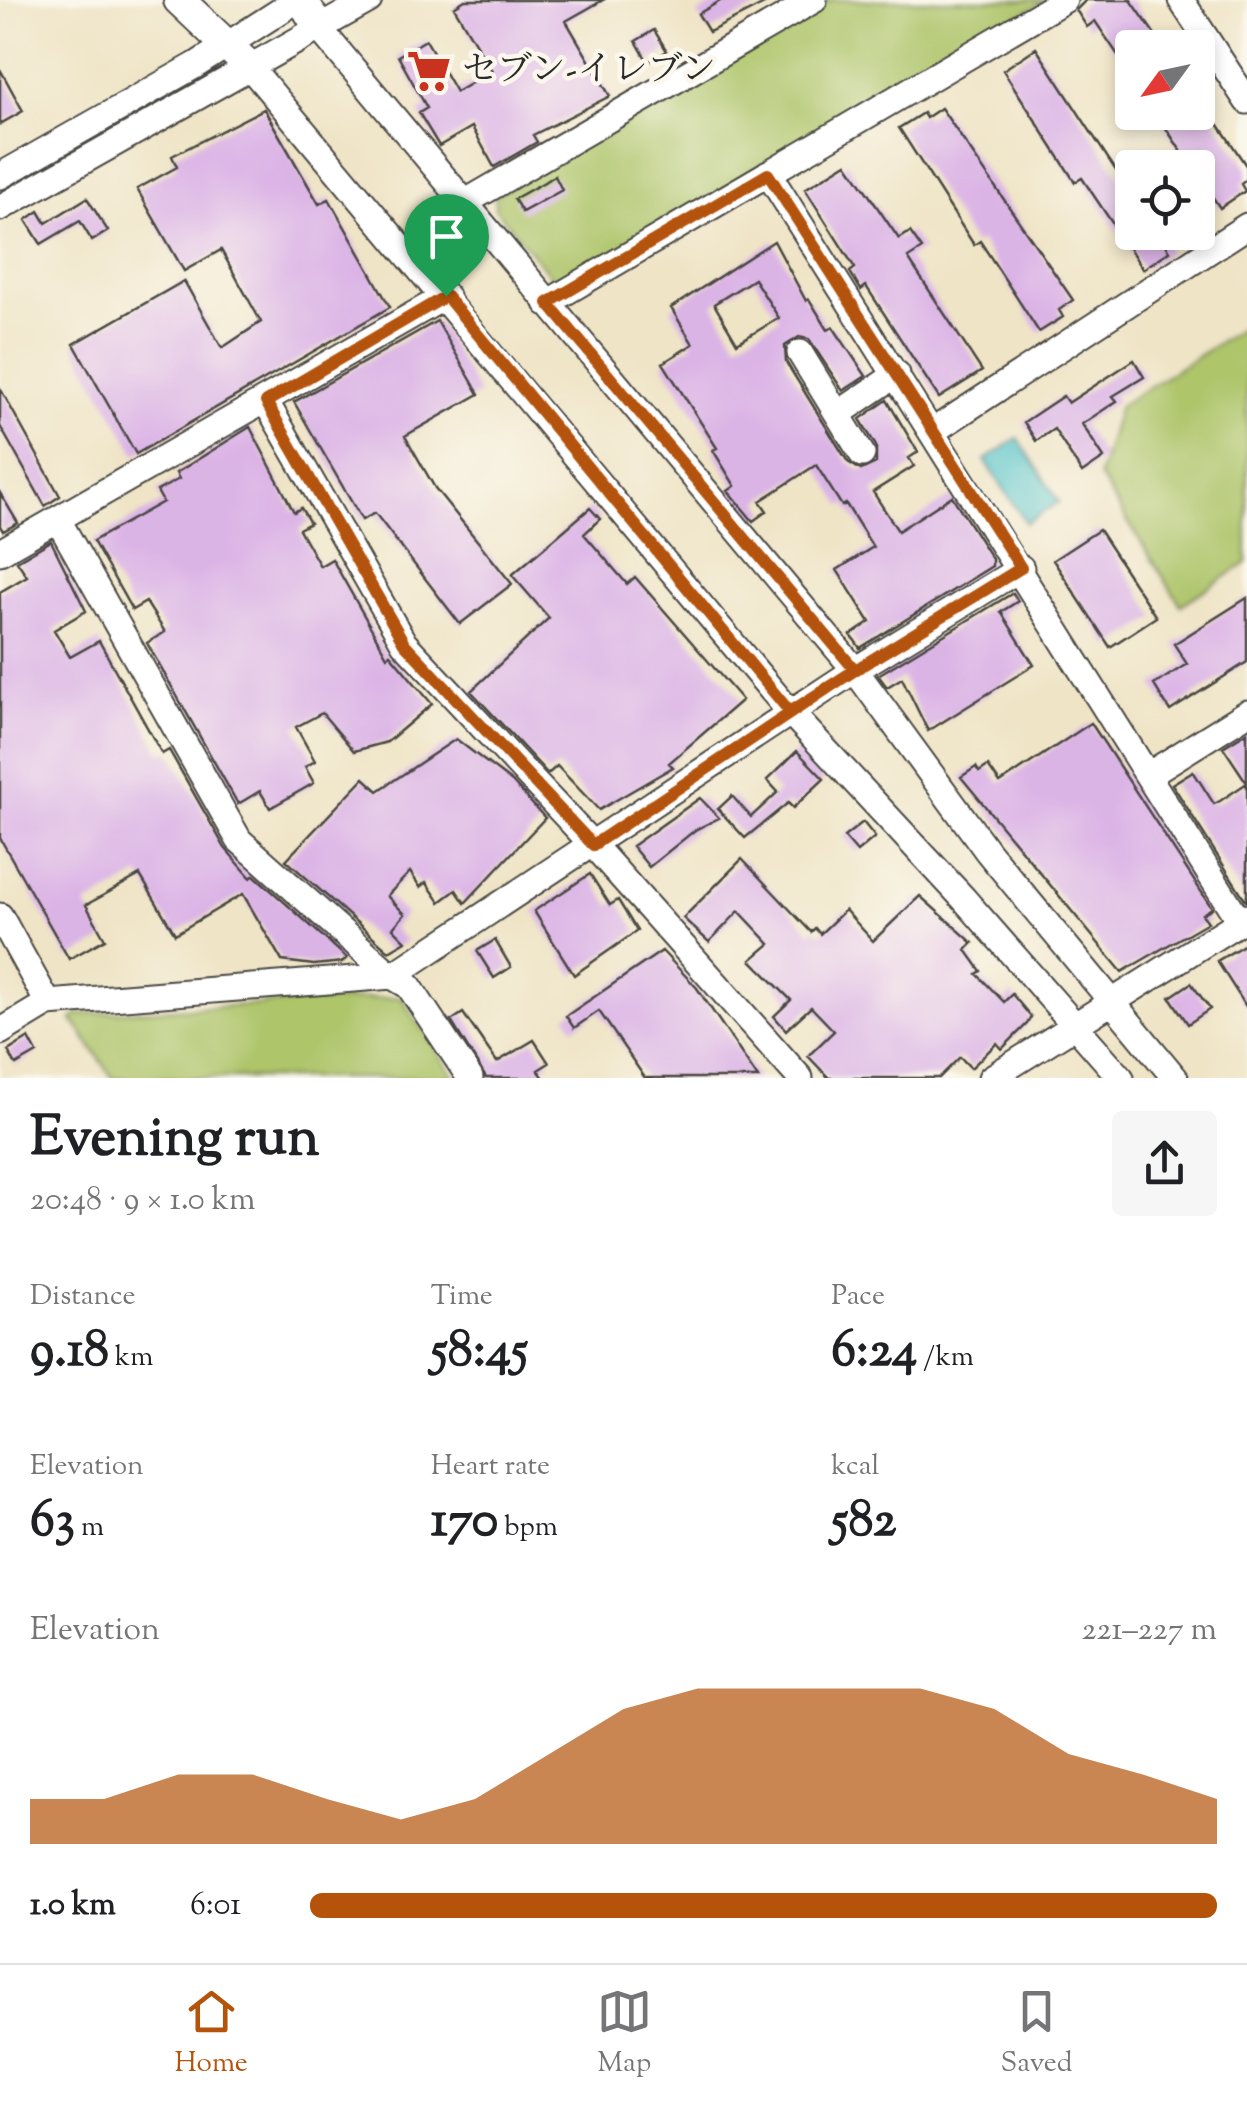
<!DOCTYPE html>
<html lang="en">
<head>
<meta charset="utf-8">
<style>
	body { margin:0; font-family:"Sorts Mill Goudy","Noto Serif JP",serif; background:#f6f6f6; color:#202124; height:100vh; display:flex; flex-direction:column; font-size:38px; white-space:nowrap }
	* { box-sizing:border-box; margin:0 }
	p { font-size:32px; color:#757577 }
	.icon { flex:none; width:55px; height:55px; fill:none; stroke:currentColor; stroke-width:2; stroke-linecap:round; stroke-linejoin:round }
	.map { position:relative; height:1078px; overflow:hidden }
	.details { display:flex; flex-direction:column; background:#fff; flex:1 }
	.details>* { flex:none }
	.needle { width:65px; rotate:237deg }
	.tools { position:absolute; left:1115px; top:30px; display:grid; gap:20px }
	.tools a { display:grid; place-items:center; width:100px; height:100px; border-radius:10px; background:#fff; box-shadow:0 5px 15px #0003; font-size:50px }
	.pin { position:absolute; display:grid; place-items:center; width:85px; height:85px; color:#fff; margin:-102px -42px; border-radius:50% 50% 50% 0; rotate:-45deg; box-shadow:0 0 10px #0007 }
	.pin .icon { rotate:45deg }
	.round { display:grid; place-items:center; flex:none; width:105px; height:105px; border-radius:10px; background:#f6f6f6 }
	.summary { display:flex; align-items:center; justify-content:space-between; height:170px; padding:0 30px }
	h1 { font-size:55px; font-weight:700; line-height:75px }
	.metrics { display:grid; grid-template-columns:repeat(3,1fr); gap:15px; height:170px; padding:10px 30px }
	.metrics div { display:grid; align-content:center }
	.metrics b { font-size:50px; font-weight:700 }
	.metrics small { font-size:28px; font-weight:400 }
	.metrics p { font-size:28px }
	.chart { height:280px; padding:20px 30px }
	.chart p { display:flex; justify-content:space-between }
	.chart svg { width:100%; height:180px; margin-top:10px; fill:#b45309; opacity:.7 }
	ul { padding:0 30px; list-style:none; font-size:32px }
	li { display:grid; grid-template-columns:160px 120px 1fr; align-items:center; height:75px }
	li i { height:25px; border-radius:12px; background:#b45309 }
	.tab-bar { display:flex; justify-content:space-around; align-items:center; height:140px; border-top:2px solid #e0e0e0; background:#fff; font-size:28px; color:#757577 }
	.tab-bar a { display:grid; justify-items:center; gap:5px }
	.tab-bar .on { color:#b45309 }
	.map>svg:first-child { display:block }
</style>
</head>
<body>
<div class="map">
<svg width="1247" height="1078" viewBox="0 0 1247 1078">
	<rect width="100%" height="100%" fill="#fbf7ec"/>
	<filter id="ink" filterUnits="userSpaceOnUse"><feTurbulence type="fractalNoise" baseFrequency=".01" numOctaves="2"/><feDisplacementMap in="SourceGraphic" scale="20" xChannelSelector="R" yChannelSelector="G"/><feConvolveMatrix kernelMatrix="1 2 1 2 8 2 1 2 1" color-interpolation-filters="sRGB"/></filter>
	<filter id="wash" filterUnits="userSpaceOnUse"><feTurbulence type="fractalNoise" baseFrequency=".0048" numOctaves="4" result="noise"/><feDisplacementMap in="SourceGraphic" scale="40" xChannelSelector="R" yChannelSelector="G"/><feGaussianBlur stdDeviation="2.25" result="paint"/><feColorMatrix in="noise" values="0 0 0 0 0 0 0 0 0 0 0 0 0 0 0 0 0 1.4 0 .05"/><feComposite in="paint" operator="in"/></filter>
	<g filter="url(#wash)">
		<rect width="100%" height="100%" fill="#efe4c6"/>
		<path fill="#aec56a" stroke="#6c784a" stroke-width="2.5" d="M831,0H1046L559,286L495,208V196Z
			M1247,325V563L1181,605L1099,476L1119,406Z
			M401,997L455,1078H113L72,1019L79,1014Z"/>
		<path fill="#55c3c9" stroke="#40777a" stroke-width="2.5" d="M1018,438L1059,502L1026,523L985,460Z"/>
		<g id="blocks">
			<path fill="#dbb4e6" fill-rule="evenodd" d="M465,0H603L566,21L610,96L533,135L537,142L494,167L472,127L439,146L419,113L427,108L398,56L426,40L456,92L492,71L454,7Z
				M722,0H772L709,32L698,14Z
				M1086,0H1131L1158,39L1146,48H1132V76L1095,21L1087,27L1076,10Z
				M654,30L667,51L648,62L636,41Z
				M1036,48L1132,195V232H1158L1170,251L1143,269L1082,178L1075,182L1003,70Z
				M0,69L23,111L0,124Z
				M1198,94L1247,167V179L1241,184L1245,191L1220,208L1198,175V168H1192L1164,125L1183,112H1198Z
				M941,108L1073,300L1059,310L1063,317L1039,332L980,241L974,245L899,128L923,113L926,118Z
				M264,109L319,204L329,199L390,307L136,454L74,344L184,281L222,348L261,322L221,250L184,271L137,189L177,167L172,156Z
				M847,163L899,239L910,232L922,249L908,258L982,371L939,398L866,286L861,290L850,272L855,268L805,189Z
				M555,176L562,190L522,212L514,199Z
				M87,198L108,231L92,241L80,221L41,244L26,220L39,211L46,223Z
				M774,241L806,301L809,299L828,330L833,327L866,376L843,391L809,339L799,337L785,346L786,362L848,462L861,470L876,463V446L860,419L887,400L918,452L909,458L914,466L873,492L898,531L952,496L992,559V566L860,648L851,635L870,622L837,570L873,547L846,504L842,506L816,465L760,501L767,511L753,521L728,491L735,486L713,450L717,448L663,363L693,344L671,308ZM754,279L779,318L737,343L714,304Z
				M437,321L479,394L405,436L435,488L512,584L460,624L375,513L362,520L294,402Z
				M1134,360L1144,377L1113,396L1117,401L1082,424L1104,458L1082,473L1054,429L1036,441L1024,422L1063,396L1068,403Z
				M0,388L60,496L45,506L0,426Z
				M250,427L294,512L301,508L310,523L299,529L320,566L332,559L387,656L390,654L432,704L387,742L354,751L322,713L296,727L315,761L305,767L314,783L270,808L260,791L238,804L147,643L165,632L146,602L132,610L93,541L163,502L157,491L179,479L176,473Z
				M0,493L18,523L3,531L0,526Z
				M590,508L600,519L584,534L627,584L635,577L742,700L669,763L673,767L599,810L557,766L548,774L471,691L549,618L512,575Z
				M1099,530L1156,617L1110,647L1053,560Z
				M51,541L86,611L54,630L70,657L99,641L162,754L169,750L225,848L251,878L254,875L347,958L343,962L314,965L282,961L243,894L175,934L140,875L86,905L105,939L69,959L0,838V592L27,576L17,561Z
				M1013,593L1018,601L1001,612L1034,665L928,731L902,678L887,687L878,675Z
				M1247,598V662L1170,711L1154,685L1187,664L1174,644Z
				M1091,723L1212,908L1202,914L1208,922L1122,972L961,777L976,767L979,772L988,766L1000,783Z
				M1247,732V901H1246L1172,784L1193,771L1214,804L1220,801L1247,783L1223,747Z
				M456,739L512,782L545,818L465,903L456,890L440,902L426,882L420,887L410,872L387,896L405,914L393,928L406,941L389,951L286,860L364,778L378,791Z
				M797,751L824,779L793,808L788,803L745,838L718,809L732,796L751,817L778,792L767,780Z
				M700,798L719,818L695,830L649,867L632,846Z
				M863,822L875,837L857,852L844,837Z
				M742,859L811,932L815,928L820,934L845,910L873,941L920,896L973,943L966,950L981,971L977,974L1004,1002L1012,994L1031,1017L1027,1024L1002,1049L997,1043L971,1068L960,1057L939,1078H829L808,1056L834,1031L811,1007L786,1030L774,1016L791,1000L751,960L770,944L739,911L709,942L683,918Z
				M590,874L610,905L618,900L637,931L574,975L534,911Z
				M495,940L511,967L494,978L477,951Z
				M1247,943V1008L1217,961Z
				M662,951L697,988L758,1078H645L599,1011L574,1028L566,1016Z
				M1191,983L1210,1009L1188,1024L1170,997Z
				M463,1013L497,1062L534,1040L549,1063L538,1070L544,1078H486L451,1021Z
				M29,1038L37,1053L16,1065L8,1051Z"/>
		</g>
	</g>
	<g filter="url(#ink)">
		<use href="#blocks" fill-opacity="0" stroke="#484742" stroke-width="2.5"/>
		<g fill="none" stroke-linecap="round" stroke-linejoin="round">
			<g stroke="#484742" stroke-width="29">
				<path id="minor" d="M1181,0L1247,101
					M319,28L855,670L988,852L1175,1078
					M250,67L790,712L964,899L1121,1078
					M768,173L1240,922
					M0,176L196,65L297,0
					M464,203L814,0
					M0,208L369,0
					M547,303L1064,0
					M800,353L862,454
					M266,402L404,643L593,845L800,1078
					M838,414L897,374
					M933,431L1247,226
					M58,520L239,840L392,976L409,986L470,1078
					M0,552L446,296
					M1148,775L1247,713
					M0,916L48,1003L392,976L855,670L1021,568
					M0,1032L48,1003
					M991,1078L1247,917"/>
			</g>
			<g stroke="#484742" stroke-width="34">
				<path id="major" d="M179,0L250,67
					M302,0L319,28"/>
			</g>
			<use href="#minor" stroke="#fff" stroke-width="25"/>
			<use href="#major" stroke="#fff" stroke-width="30"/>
		</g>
	</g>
	<g fill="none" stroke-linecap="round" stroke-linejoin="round" filter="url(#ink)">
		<g stroke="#fff" stroke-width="20">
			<path id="route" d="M446,296L266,402L404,643L593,845L855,670L1021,568L768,174L548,303L855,670L790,712L446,296"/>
		</g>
		<use href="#route" stroke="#b45309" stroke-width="12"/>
	</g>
	<defs>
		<g id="supermarket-bare" transform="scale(3.45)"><path d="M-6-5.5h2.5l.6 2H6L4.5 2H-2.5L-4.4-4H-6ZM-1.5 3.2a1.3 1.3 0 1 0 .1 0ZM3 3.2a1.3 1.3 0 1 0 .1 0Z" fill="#c8321e" stroke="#fbf7ec" stroke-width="2.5" paint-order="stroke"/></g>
	</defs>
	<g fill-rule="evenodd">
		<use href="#supermarket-bare" x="429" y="71"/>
	</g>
	<g text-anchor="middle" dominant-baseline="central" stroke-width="9" stroke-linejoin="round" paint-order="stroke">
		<g font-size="35" fill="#2b2b2b" stroke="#fbf7ec" text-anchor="start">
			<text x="462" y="71">セブン-イレブン</text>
		</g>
	</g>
</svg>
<div class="tools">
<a><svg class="needle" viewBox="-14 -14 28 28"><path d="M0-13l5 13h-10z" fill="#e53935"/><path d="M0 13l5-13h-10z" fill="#757577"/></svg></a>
<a><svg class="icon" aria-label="locate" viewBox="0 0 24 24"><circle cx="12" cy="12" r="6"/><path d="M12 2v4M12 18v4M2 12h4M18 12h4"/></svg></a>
</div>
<div class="pin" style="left:446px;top:296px;background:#1e9e55"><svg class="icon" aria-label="arrive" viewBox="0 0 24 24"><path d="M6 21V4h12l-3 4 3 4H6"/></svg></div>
</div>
<section class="details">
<div class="summary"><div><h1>Evening run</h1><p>20:48 · 9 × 1.0 km</p></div><a class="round"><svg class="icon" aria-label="share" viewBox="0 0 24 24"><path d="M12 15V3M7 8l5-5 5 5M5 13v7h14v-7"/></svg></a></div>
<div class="metrics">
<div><p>Distance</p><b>9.18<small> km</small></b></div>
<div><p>Time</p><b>58:45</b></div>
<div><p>Pace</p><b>6:24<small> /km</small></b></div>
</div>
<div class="metrics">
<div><p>Elevation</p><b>63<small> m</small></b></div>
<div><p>Heart rate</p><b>170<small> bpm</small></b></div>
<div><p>kcal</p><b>582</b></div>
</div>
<div class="chart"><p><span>Elevation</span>221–227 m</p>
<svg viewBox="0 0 160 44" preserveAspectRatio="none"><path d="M0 44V33L10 33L20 27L30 27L40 33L50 38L60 33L70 22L80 11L90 6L100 6L110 6L120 6L130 11L140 22L150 27L160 33V44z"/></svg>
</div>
<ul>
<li><b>1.0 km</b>6:01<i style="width:100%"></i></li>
</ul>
</section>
<nav class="tab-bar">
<a class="on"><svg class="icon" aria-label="home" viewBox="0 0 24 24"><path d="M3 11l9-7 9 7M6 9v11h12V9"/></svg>Home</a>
<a><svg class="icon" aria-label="map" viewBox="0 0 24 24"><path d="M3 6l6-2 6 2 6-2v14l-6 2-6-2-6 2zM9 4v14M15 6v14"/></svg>Map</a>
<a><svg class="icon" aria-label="saved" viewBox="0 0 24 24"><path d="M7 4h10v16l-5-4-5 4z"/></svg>Saved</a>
</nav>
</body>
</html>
